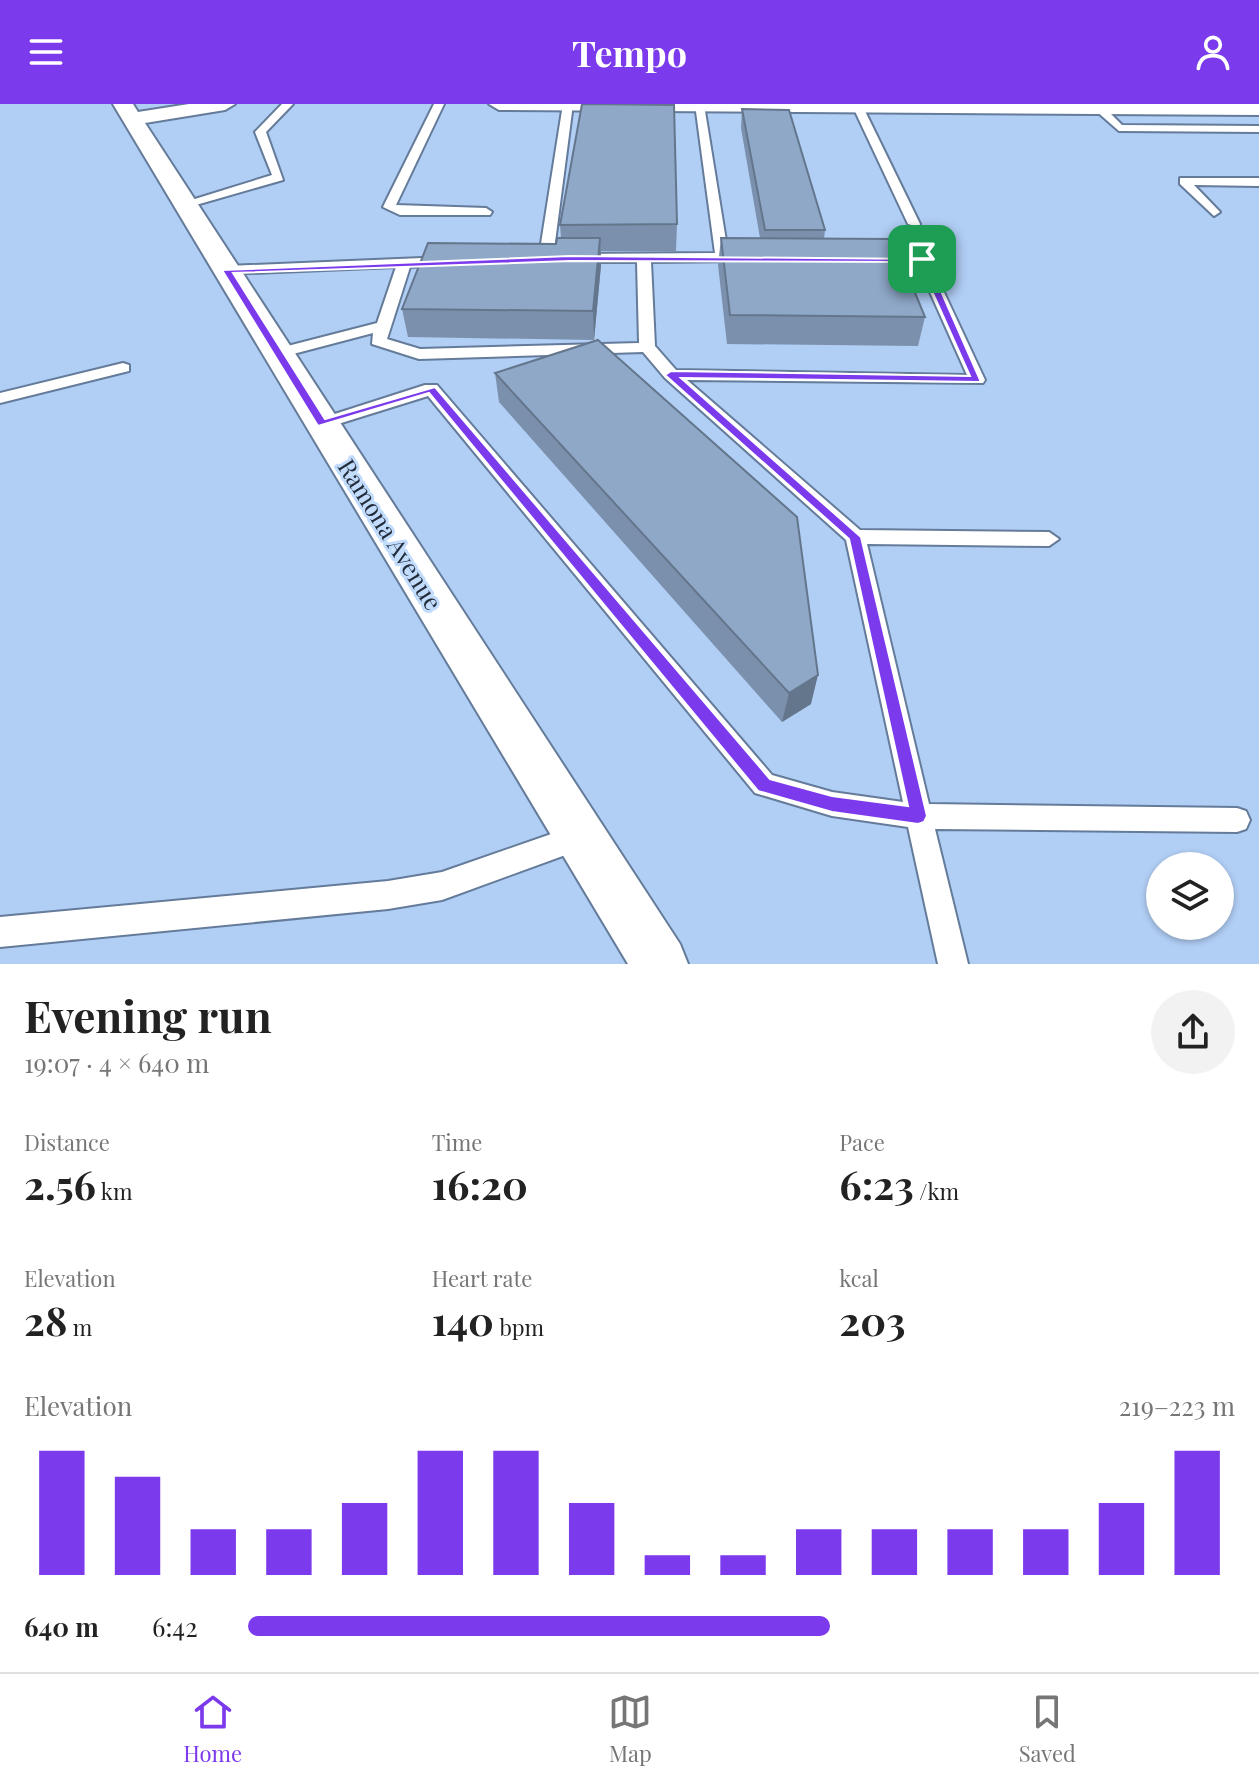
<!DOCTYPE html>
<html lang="en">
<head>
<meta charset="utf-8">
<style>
	body { margin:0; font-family:"Playfair Display",serif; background:#f2f2f2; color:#222; height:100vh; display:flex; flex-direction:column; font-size:30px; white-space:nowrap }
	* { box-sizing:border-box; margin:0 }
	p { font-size:26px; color:#767676 }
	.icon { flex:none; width:44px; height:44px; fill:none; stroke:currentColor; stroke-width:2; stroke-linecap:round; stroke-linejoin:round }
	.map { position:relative; height:860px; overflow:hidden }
	.side { display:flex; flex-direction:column; background:#fff; flex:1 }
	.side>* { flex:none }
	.tools { position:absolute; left:1146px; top:748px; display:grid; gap:16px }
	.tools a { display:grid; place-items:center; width:88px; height:88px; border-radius:50%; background:#fff; box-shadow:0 2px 6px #0004; font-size:40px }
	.pin { position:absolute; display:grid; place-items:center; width:68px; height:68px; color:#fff; margin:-34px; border-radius:16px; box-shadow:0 4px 12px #0006 }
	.round { display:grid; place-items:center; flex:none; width:84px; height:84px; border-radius:42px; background:#f2f2f2 }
	.headline { display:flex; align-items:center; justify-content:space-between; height:136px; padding:0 24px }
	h1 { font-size:44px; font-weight:700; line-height:60px }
	.stats { display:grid; grid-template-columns:repeat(3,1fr); gap:12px; height:136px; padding:8px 24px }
	.stats div { display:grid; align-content:center }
	.stats b { font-size:40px; font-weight:700 }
	.stats small { font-size:22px; font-weight:400 }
	.stats p { font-size:22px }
	.chart { height:224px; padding:16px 24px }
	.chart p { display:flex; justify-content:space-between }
	.chart svg { width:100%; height:144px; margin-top:8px; stroke:#7c3aed; stroke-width:6 }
	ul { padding:0 24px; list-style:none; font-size:26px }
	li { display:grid; grid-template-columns:128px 96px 1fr; align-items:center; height:60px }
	li i { height:20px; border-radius:10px; background:#7c3aed }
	header { display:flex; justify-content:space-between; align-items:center; height:104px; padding:0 24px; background:#7c3aed; color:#fff; font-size:36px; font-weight:700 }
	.tab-bar { display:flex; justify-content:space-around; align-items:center; height:112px; border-top:2px solid #e0e0e0; background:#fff; font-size:22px; color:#767676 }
	.tab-bar a { display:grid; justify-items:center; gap:4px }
	.tab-bar .active { color:#7c3aed }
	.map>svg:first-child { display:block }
</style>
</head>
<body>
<header><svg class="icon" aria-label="menu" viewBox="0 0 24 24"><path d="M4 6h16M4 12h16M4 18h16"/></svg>Tempo<svg class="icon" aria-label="person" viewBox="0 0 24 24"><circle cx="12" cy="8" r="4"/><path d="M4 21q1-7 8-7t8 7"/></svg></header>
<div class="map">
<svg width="1259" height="860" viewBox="0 0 1259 860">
	<rect width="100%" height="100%" fill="#c2dcfe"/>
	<path fill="#b1cef5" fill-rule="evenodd" d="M0,0H1259V860H0ZM1160,762H1220V822H1160Z"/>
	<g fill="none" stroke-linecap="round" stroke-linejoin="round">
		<g stroke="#647b99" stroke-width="4">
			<path id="lane" d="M282,0H293L266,28L283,76L182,105V99L272,71L255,28Z
				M434,0H444L396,101L486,104L492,108L490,111H400L383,103Z
				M563,0H573L554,146L547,150L540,146Z
				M695,0L704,1L728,149H746L753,153L746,157L651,158L655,242L676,266L967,271L917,159H874L867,155L874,151L927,152L985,276L983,279L687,276L860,426L1049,428L1059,435L1049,442L867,440L929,700L1237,704L1246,707L1250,716L1246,725L1237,728L935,725L968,860H938L908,723L832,712L755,689L428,292L322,325L313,320L316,316L425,281H437L772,671L832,688L903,698L846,436L665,274L643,248L419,255L372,240L373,229L278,254L272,252V246L377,219L396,163L227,170L220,166L227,162L446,153L453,157L451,160L410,163L387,235L420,245L639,239L637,158H574L567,154L574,150L715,149Z
				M858,0L863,3L920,120L919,123L908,120L853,3Z
				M1095,2H1103L1122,21L1259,22V28L1119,27L1095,6Z
				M1180,74H1259V82L1194,81L1220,108L1214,112L1180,80Z
				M123,259L129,261V267L0,299V289Z
				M580,720L590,724L593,733L590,742L442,796L388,805L0,843V813L388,777L442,768Z"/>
		</g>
		<g stroke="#647b99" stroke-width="4">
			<path id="street" d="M113,0H133L138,8L189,0H235L225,6L145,19L680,840L688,860H628Z
				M489,0H1259V11L499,6Z"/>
		</g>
		<use href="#lane" fill="#fff" fill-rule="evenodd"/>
		<use href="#street" fill="#fff" fill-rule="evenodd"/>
	</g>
	<path fill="#7b90ac" d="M742,5L825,126L824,135L925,213L918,242L727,240L718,161L721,134H760L741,24Z
		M677,120L676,147H601V161L594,236L408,233L402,205L556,140L561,134L560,121Z
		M495,269L811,600L782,618L499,298Z"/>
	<path fill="#64768c" d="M600,134L601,161L594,236L593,207Z
		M818,571L811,600L782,618L789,589Z"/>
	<path fill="#8fa8c8" stroke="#64768c" stroke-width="2" d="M582,0L674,1L677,120L560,121Z
		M742,5L789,6L825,126H765Z
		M557,134H600L593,207L402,205L428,139L556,140Z
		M721,134L893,135L925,213L730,211Z
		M598,236L797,413L818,571L789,589L495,269Z"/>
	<path fill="#7c3aed" stroke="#fff" stroke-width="2" fill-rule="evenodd" d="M570,152L927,155L981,278L681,274L861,433L927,712L924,718L918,720L832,708L758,687L429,289L318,322L222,166ZM570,157L919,158L970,272L671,267L665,271L849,435L908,702L832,692L770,675L435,283L325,315L233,169Z"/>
	<g text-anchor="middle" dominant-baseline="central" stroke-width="6" stroke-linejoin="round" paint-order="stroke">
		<g font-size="24" fill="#232d3a" stroke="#c2dcfe">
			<text transform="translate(391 430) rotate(58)">Ramona Avenue</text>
		</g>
	</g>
</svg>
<div class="tools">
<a><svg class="icon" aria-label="layers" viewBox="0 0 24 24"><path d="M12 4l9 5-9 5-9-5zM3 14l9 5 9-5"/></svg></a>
</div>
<div class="pin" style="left:922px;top:155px;background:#1e9e55"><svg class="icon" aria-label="arrive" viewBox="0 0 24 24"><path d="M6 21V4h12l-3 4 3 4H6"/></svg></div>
</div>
<section class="side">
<div class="headline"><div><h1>Evening run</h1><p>19:07 · 4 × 640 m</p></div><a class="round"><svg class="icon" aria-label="share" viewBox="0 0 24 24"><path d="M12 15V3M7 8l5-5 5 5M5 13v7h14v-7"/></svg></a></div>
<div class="stats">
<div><p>Distance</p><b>2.56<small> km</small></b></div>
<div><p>Time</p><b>16:20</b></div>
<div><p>Pace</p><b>6:23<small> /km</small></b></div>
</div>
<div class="stats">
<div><p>Elevation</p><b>28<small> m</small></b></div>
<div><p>Heart rate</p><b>140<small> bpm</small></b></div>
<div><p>kcal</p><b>203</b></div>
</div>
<div class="chart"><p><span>Elevation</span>219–223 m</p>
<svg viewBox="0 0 160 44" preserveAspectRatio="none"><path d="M5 44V6M15 44V14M25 44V30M35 44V30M45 44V22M55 44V6M65 44V6M75 44V22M85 44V38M95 44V38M105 44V30M115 44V30M125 44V30M135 44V30M145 44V22M155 44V6"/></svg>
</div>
<ul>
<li><b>640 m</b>6:42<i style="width:59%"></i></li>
</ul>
</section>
<nav class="tab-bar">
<a class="active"><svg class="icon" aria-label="home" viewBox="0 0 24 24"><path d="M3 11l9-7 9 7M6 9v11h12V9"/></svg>Home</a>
<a><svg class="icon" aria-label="map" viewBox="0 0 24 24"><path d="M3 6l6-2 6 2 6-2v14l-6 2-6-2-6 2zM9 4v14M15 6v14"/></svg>Map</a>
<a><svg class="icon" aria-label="saved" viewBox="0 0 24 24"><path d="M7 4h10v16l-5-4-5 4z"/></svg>Saved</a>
</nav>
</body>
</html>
